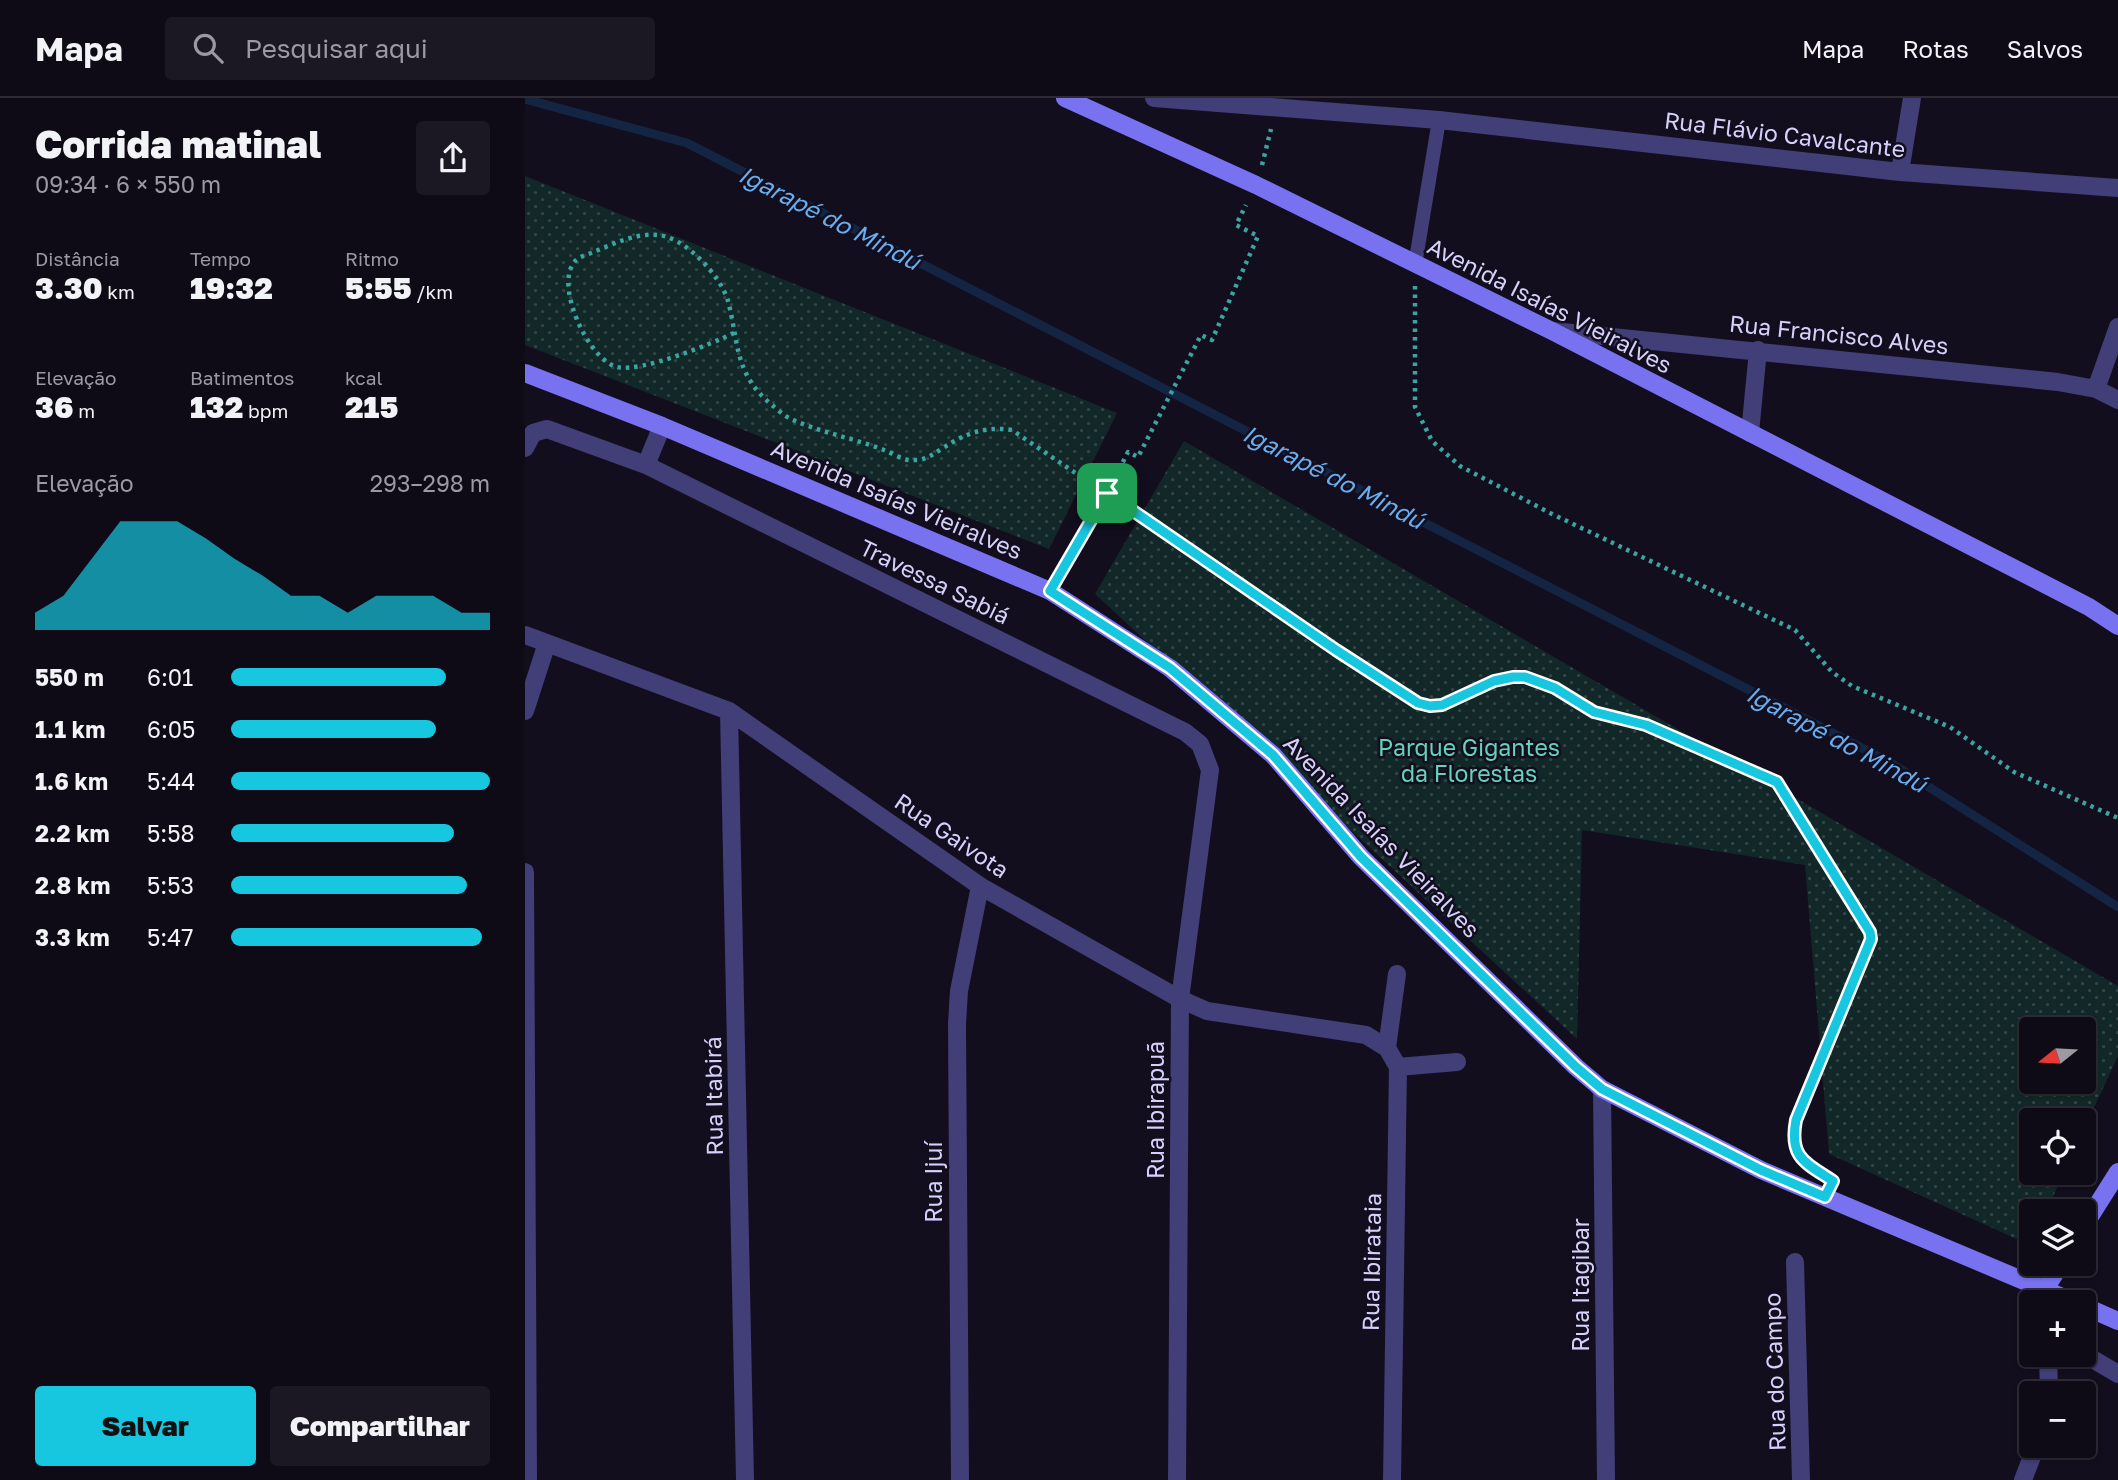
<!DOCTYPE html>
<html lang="pt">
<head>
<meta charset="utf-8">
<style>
	body { margin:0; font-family:"Golos Text",sans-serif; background:#1c1823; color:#f1f3f6; height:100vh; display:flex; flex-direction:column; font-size:26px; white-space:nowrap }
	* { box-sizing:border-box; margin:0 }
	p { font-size:23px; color:#9b9aa1 }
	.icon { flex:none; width:38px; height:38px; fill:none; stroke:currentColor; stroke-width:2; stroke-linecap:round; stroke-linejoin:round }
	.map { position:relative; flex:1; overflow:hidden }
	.panel { display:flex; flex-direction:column; background:#0e0a16; width:525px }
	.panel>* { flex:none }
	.needle { width:46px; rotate:252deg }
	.controls { position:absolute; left:1494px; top:919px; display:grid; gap:14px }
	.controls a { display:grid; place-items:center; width:77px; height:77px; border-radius:7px; background:#0e0a16; box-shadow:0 2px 5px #0004,0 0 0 2px #2e2b35; font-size:35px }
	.pin { position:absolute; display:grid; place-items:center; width:60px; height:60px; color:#fff; margin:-30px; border-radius:14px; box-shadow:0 4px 10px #0006 }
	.round { display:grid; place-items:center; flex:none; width:74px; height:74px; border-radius:7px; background:#1c1823 }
	.summary { display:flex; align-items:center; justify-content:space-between; height:119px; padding:0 35px }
	h1 { font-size:38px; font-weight:800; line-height:52px }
	.metrics { display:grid; grid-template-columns:repeat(3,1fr); gap:10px; height:119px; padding:7px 35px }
	.metrics div { display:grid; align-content:center }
	.metrics b { font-size:30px; font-weight:800 }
	.metrics small { font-size:19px; font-weight:400 }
	.metrics p { font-size:19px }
	.chart { height:196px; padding:14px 35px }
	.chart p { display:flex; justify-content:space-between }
	.chart svg { width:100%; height:126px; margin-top:7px; fill:#17c6df; opacity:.7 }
	.primary-button { display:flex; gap:14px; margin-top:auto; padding:14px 35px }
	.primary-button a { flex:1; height:80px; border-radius:7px; background:#17c6df; color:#111; font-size:28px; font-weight:800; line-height:80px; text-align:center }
	.primary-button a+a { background:#1c1823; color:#f1f3f6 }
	ul { padding:0 35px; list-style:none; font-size:23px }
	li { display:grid; grid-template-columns:112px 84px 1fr; align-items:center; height:52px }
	li i { height:18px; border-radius:9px; background:#17c6df }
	header { display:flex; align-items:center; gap:42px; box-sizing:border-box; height:98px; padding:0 35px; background:#0e0a16; border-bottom:2px solid #2e2b35 }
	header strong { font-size:33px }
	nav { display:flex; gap:38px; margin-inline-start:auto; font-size:24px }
	.search { width:490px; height:63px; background:#1c1823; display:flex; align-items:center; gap:18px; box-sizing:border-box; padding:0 24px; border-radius:7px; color:#9b9aa1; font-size:26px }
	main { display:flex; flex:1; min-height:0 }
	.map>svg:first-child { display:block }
</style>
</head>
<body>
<header>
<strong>Mapa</strong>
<div class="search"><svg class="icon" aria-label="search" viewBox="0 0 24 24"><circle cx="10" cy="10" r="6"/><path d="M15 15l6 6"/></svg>Pesquisar aqui</div>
<nav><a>Mapa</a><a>Rotas</a><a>Salvos</a></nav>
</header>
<main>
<section class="panel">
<div class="summary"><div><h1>Corrida matinal</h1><p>09:34 · 6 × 550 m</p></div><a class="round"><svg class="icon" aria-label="share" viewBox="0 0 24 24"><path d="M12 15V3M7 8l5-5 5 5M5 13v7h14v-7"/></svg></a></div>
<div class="metrics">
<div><p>Distância</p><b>3.30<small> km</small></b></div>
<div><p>Tempo</p><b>19:32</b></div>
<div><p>Ritmo</p><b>5:55<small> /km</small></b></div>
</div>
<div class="metrics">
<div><p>Elevação</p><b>36<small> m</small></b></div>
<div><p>Batimentos</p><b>132<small> bpm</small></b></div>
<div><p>kcal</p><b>215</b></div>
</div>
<div class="chart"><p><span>Elevação</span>293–298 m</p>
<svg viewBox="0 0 160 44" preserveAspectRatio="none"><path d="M0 44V38L10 32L20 19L30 6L40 6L50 6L60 12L70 19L80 25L90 32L100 32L110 38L120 32L130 32L140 32L150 38L160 38V44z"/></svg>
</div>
<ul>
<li><b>550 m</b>6:01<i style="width:83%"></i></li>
<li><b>1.1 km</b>6:05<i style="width:79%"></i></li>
<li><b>1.6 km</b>5:44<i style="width:100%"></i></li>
<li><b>2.2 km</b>5:58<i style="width:86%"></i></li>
<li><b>2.8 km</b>5:53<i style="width:91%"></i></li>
<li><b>3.3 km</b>5:47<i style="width:97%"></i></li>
</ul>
<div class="primary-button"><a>Salvar</a><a>Compartilhar</a></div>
</section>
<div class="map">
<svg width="1593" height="1382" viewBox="0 0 1593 1382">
	<defs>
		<pattern id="park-dots" width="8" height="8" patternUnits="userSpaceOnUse" patternTransform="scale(1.75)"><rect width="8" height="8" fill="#122727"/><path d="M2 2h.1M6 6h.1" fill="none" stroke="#344547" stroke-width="1.8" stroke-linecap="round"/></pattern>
	</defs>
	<rect width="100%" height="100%" fill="#120e1e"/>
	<path fill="url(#park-dots)" fill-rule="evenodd" d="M0,78L592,315L524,451L0,247Z
		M659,343L1593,888V958L1559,1031V1022H1507V1074L1539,1075L1521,1113H1507L1505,1147L1304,1056L1280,767L1057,732L1052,941L570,496ZM1507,931H1559V984H1507Z"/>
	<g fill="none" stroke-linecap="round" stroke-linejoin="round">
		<path stroke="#132543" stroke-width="9" d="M0,1L162,45L1366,665L1593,809"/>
		<path stroke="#3aa5a1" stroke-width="4.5" stroke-dasharray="3.5 5" stroke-linecap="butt" d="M737,67L746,31
			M890,188V309L907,343L935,368L1025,415L1270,532L1307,574L1327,588L1425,629L1489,674L1593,720
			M209,235C186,246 115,275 92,269C64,262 31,191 48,166C52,159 59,158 66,155C86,147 109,135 132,137C159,138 196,178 203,203C214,245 209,276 247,307C252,311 258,317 264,320C293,334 328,340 359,352C367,355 376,361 384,362C385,362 393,362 394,362C404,360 410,355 418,350C441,335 460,328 487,332L811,552L893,605L905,608L917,607L969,583L988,579H1000L1030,590L1069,614L1121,627L1252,684L1345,834L1346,841L1271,1022C1268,1039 1268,1051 1280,1065
			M535,475L582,395L603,354L613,359L676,237L687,242L733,138L711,127L721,107"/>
		<path stroke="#423e78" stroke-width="14" d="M890,167L914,22"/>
		<path stroke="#423e78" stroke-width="18" d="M629,0L914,22L1375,74L1593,90
			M1375,74L1387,0
			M1028,233L1533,284L1571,291L1593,302
			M1571,291L1593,229
			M1225,335L1233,252
			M0,350L8,335L22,331L121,367L137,328
			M121,367L660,634L675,646L685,672L655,901L652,1382
			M0,537L204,613L455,788L655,901L682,913L841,937L862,950L873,969L867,1382
			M0,613L22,545
			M204,613L220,1382
			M0,774L3,1382
			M862,950L872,876
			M873,969L932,964
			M1077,991L1081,1382
			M1270,1164L1276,1382
			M1523,1256L1524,1295
			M1559,1256L1593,1276
			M435,1382L432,926L434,893L455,788
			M1498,1382L1511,1348"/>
		<path stroke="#7872f0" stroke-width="18" d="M540,0L731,87L1027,233L1564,509L1593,528
			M0,275L137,328L525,493L645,570L748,657L836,759L1051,969L1077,991L1236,1072L1549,1204
			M1559,1128L1593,1074
			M1520,1191L1536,1166
			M1559,1208L1593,1223"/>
	</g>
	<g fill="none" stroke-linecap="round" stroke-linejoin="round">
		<g stroke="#fff" stroke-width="14">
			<path id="route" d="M582,395L811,552L893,605L905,608L917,607L969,583L988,579H1000L1030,590L1069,614L1121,627L1252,684L1345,834L1346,841L1271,1022C1264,1059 1279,1064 1308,1083L1300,1099L1236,1072L1077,991L1051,969L836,759L748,657L645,570L525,493Z"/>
		</g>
		<use href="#route" stroke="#17c6df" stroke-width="9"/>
	</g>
	<g text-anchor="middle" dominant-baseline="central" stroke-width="5" stroke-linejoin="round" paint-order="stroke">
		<g font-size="23" fill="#d6d1fa" stroke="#120e1e">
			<text transform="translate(1260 36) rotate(7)">Rua Flávio Cavalcante</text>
			<text transform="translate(1025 207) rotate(27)">Avenida Isaías Vieiralves</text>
			<text transform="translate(1314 236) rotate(6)">Rua Francisco Alves</text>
			<text transform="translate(372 401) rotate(23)">Avenida Isaías Vieiralves</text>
			<text transform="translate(410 483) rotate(26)">Travessa Sabiá</text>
			<text transform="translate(427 737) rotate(34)">Rua Gaivota</text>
			<text transform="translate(857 738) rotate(46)">Avenida Isaías Vieiralves</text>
			<text transform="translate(188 998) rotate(-91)">Rua Itabirá</text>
			<text transform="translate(630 1012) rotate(-90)">Rua Ibirapuã</text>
			<text transform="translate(408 1084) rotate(-90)">Rua Ijuí</text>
			<text transform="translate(846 1164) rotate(-89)">Rua Ibirataia</text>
			<text transform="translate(1055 1187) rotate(-90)">Rua Itagibar</text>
			<text transform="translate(1249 1274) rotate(-92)">Rua do Campo</text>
		</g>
		<g font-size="23" fill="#65d2ba" stroke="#120e1e">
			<text x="944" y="649">Parque Gigantes<tspan x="944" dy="26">da Florestas</tspan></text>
		</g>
		<g font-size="24" font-style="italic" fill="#69adef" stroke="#120e1e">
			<text transform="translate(305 119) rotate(27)">Igarapé do Mindú</text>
			<text transform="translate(809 378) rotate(27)">Igarapé do Mindú</text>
			<text transform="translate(1312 640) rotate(28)">Igarapé do Mindú</text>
		</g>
	</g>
</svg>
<div class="controls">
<a><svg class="needle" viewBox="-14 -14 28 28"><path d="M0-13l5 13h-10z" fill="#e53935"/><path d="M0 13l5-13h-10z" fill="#9b9aa1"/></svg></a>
<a><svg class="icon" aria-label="locate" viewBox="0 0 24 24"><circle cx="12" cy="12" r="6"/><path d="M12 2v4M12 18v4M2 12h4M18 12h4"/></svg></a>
<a><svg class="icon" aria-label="layers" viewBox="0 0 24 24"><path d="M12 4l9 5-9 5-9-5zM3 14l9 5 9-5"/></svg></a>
<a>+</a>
<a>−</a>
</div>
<div class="pin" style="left:582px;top:395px;background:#1e9e55"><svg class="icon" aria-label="arrive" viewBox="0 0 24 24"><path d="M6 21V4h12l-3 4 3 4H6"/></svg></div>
</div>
</main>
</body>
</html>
